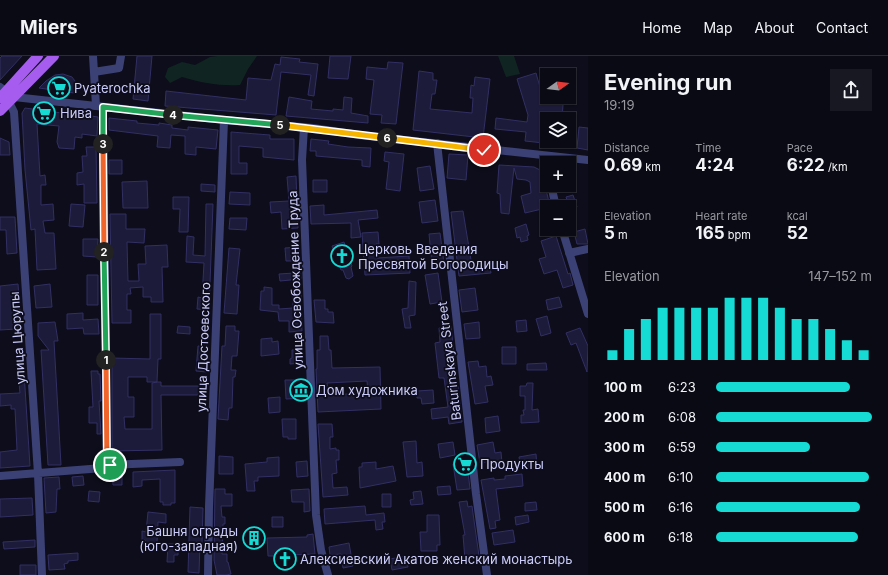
<!DOCTYPE html>
<html lang="en">
<head>
<meta charset="utf-8">
<style>
	body { margin:0; font-family:Inter,sans-serif; background:#181822; color:#f1f3f6; height:100vh; display:flex; flex-direction:column; font-size:15px; white-space:nowrap }
	* { box-sizing:border-box; margin:0 }
	p { font-size:13px; color:#999aa0 }
	.icon { flex:none; width:22px; height:22px; fill:none; stroke:currentColor; stroke-width:2; stroke-linecap:round; stroke-linejoin:round }
	.map { position:relative; flex:1; overflow:hidden }
	.panel { display:flex; flex-direction:column; background:#0a0a14; width:300px }
	.panel>* { flex:none }
	.needle { width:26px; rotate:75deg }
	.tools { position:absolute; left:540px; top:12px; display:grid; gap:8px }
	.tools a { display:grid; place-items:center; width:36px; height:36px; border-radius:0px; background:#0a0a14; box-shadow:0 1px 3px #0004,0 0 0 1px #2a2b34; font-size:20px }
	.pin { position:absolute; display:grid; place-items:center; width:34px; height:34px; color:#fff; margin:-17px; border:2px solid #fff; border-radius:50%; box-shadow:0 1px 4px #0007 }
	.km { position:absolute; width:20px; height:20px; margin:-10px; border-radius:50%; background:#222; color:#fff; font-size:11px; line-height:20px; text-align:center }
	.round { display:grid; place-items:center; flex:none; width:42px; height:42px; border-radius:0px; background:#181822 }
	.head { display:flex; align-items:center; justify-content:space-between; height:68px; padding:0 16px }
	h1 { font-size:22px; font-weight:700; line-height:30px }
	.metrics { display:grid; grid-template-columns:repeat(3,1fr); gap:6px; height:68px; padding:4px 16px }
	.metrics div { display:grid; align-content:center }
	.metrics b { font-size:17px; font-weight:700 }
	.metrics small { font-size:11px; font-weight:400 }
	.metrics p { font-size:11px }
	.chart { height:112px; padding:8px 16px }
	.chart p { display:flex; justify-content:space-between }
	.chart svg { width:100%; height:72px; margin-top:4px; stroke:#16dbd5; stroke-width:6 }
	ul { padding:0 16px; list-style:none; font-size:13px }
	li { display:grid; grid-template-columns:64px 48px 1fr; align-items:center; height:30px }
	li i { height:10px; border-radius:5px; background:#16dbd5 }
	header { display:flex; align-items:center; gap:24px; box-sizing:border-box; height:56px; padding:0 20px; background:#0a0a14; border-bottom:1px solid #2a2b34 }
	header strong { font-size:19px }
	nav { display:flex; gap:22px; margin-inline-start:auto; font-size:14px }
	main { display:flex; flex:1; min-height:0 }
	.map>svg:first-child { display:block }
</style>
</head>
<body>
<header>
<strong>Milers</strong>
<nav><a>Home</a><a>Map</a><a>About</a><a>Contact</a></nav>
</header>
<main>
<div class="map">
<svg width="588" height="519" viewBox="0 0 588 519">
	<rect width="100%" height="100%" fill="#0d0d1b"/>
	<path fill="#102421" d="M217,0H257L248,13L240,29C219,30 202,27 182,21L170,27L165,21L168,12L182,6L195,9L210,1Z
		M498,0H514L520,18L506,21Z"/>
	<path fill="#1d1b3a" stroke="#322f63" fill-rule="evenodd" d="M2,0H22L0,24V2Z
		M137,0H152L148,45L133,43Z
		M330,0H351L348,23L328,22Z
		M281,1L300,3L299,6L318,8L314,40L308,39L311,19L281,16L276,59L165,50L166,35L246,44L248,22L271,24L275,8L280,9Z
		M388,6L403,7L396,68L381,67L382,59L370,58L374,24L366,23L367,11L387,13Z
		M419,15L433,17V24H437L435,38H432L430,53L472,57L473,42H470L471,29L474,30L475,21L490,23L483,82L413,74Z
		M536,17L544,45L561,41L563,49L562,63H547V79H545L544,87L525,85L526,76L495,73L496,62L527,66L528,59L517,23Z
		M63,18L72,21L75,25L74,37L39,32L46,25L55,19Z
		M289,41L312,45L311,53L333,55V53L343,54L344,41L352,42L351,57L368,60V67L286,60Z
		M25,52L84,60L88,57L91,60L98,61L97,80L82,78V82L75,81L74,93L59,92L57,86L59,70L37,68L40,120L45,119L46,129H41V149L53,148L54,164L43,165L45,177H54L56,213L37,214L35,173L31,174L25,114L22,57Z
		M109,62L137,65V67L159,69V67L172,69V72L188,74V71L218,74L216,93L196,91V99L185,98V80L171,79L170,92L157,91L158,80L109,74Z
		M579,71L588,72V94L577,92Z
		M231,76L270,79V83H294V104L263,101V92L239,90V107H247V118H231Z
		M0,82L9,86L10,99H0Z
		M311,83L329,85L328,88L348,91L371,92L370,111L362,110V104L316,100V95H310Z
		M86,91H96L97,147H84V128L77,129V117L83,116L82,100H87Z
		M385,96L404,98L400,135L386,133L389,106L384,105Z
		M449,98L468,99L466,124L447,122Z
		M109,104H122V118H109Z
		M499,109L534,111L542,115L550,151H547V166H545L542,153L525,157L521,140L531,137L530,126L526,124L517,123L514,112L509,158L501,157L500,138L497,137Z
		M430,110L434,133L420,135L417,112Z
		M296,120L298,172L282,173L281,156L271,157L270,146L289,145L287,121Z
		M313,124H327V136H313Z
		M147,125L148,152H123L122,126Z
		M201,128L215,129V136L201,135Z
		M230,136L250,137V149L229,148Z
		M573,139L577,151L570,153L566,141Z
		M173,141H189L188,176H179L180,153H173Z
		M435,144L438,165L422,167L419,146Z
		M71,148L85,149L83,171L69,170Z
		M206,148H213L209,254L197,253L198,241L202,242L204,207L186,206L187,180L194,181L193,199L205,200Z
		M324,149V159L377,154L378,162L358,164L361,181L351,182V167L311,168L310,150Z
		M463,155L472,210L489,207L491,217L459,220L451,156Z
		M110,158H126V173H145L144,187L127,186L128,225H139L138,208H146L145,190L167,189L168,211H162L163,246H151V241H143V231L130,232L131,238H127V254H131V267H112Z
		M0,161H15L17,197L7,198L6,174H0Z
		M230,162H247L246,174L229,173Z
		M526,168L529,179L527,180L528,184L521,186L520,181L517,182L515,172Z
		M585,173L588,188H577L574,176Z
		M378,176L379,188H376L377,202L409,200L410,217L365,219L362,177Z
		M440,177L444,207L432,208L429,178Z
		M556,180L568,218L570,217L573,229L563,232L557,214L544,218L539,203L546,201L541,185Z
		M83,183H98L97,201L83,200Z
		M344,186L352,210L351,211L353,220L349,223L346,222L343,214H341L332,190Z
		M299,191L301,223L280,225L279,218L294,217L293,205H286L285,192Z
		M229,192L240,193L236,229H239L237,258L224,257Z
		M438,217L442,246L430,248L425,219Z
		M87,219H98V249H87Z
		M409,225L416,226L415,259L409,260L411,272H405L402,253L408,252Z
		M18,228L21,269H17V273L0,274V230Z
		M50,228L52,251L36,252L34,230Z
		M264,231L272,232V249H279V253L293,252V239H301V246H300L302,275L289,276V265H279L278,256L260,254L261,235H264Z
		M475,232L478,254L462,256L459,234Z
		M559,241L562,251L548,254L546,244Z
		M314,244H325V253H328V256H333L334,267L316,266Z
		M83,257V264L98,263L99,278H84L83,272L67,273V258Z
		M150,258H161V303H158L157,326H161V330H202V339H161L162,394L112,395V302L150,303ZM128,321H147V326H157L152,327V373H125L124,361H134V341H128Z
		M547,260L551,277L541,280L536,263Z
		M526,264L527,275L517,276L516,265Z
		M55,266L58,285H54L61,409H48L41,294H49L38,280V267Z
		M479,266L480,282L466,283L464,268Z
		M178,270L190,271V278L177,277Z
		M226,270H235V275H239L237,300H232L231,314H236L235,321H233L232,352H229L228,364L218,363L222,290H225Z
		M451,270L456,318H450L451,331L458,330L462,366L449,368L448,361L432,363L431,353L448,351L444,322H439L435,287L440,286L439,272Z
		M580,272L588,290L587,316L576,287L571,289L566,277Z
		M320,280H328L329,294H331L332,312L380,311L381,353L318,356L316,313H317V294H320ZM367,325L368,337L328,339L327,327Z
		M272,282V286L278,285L279,298L261,300V283Z
		M198,290H208L206,316L196,315Z
		M502,291H516V308H502Z
		M301,293L302,307L290,308V303L292,302V294Z
		M478,305L479,311L486,310L487,321L491,320L493,329L485,330L488,346L475,348L468,306Z
		M546,307L547,314H527V308Z
		M91,315H98V318H100L101,345H99L101,378H97V367H89V351H93Z
		M24,316L30,410L0,412V396L17,394L15,353H11V349L0,350V338L20,337L18,317Z
		M285,324H303L304,342L286,343Z
		M527,327H533L532,354L538,353L539,366L521,367V359H524L523,354H525V340H520V330H526Z
		M433,334L434,347L422,348L421,342H417V335Z
		M280,341V356L269,357L268,342Z
		M498,360L500,375L486,377L485,362Z
		M282,363H296V383H288V381H283Z
		M318,368H332L333,381H330V393L336,392V394H339V404H336L337,417L332,418L333,432L347,431L348,439L323,441Z
		M416,385L417,407L422,406L423,420L407,421L403,386Z
		M453,386L455,399L440,402L438,388Z
		M493,386L495,397L501,396L502,407L490,409V405L480,407L477,389Z
		M536,398L537,411L521,413L519,401Z
		M219,400L233,401V418H219Z
		M279,401V420L258,421V425H254L255,435H247L245,408L267,406V402Z
		M307,405L308,420L297,421L296,406Z
		M376,406V413L393,410L396,425L360,432L359,411H362V407Z
		M467,407L470,433L457,434L453,408Z
		M175,414V447H171V449H163V446H160V423L142,424V430L133,431V416Z
		M112,417H122V429H113Z
		M522,418L523,430L496,433L500,464L495,465L496,472L490,473L481,424L494,422V424L505,423V420Z
		M83,420L84,429L73,430L72,421Z
		M59,421L60,433H57L56,456L46,457L44,422Z
		M450,430L451,438L438,439L437,431Z
		M215,433H225V438H232V450H221L222,461H225V468H223L222,498H227V506H228L231,518L226,519H217L214,504Z
		M309,433L310,455L304,456V446H292L291,434Z
		M89,435L100,436L99,446L88,445Z
		M421,435L423,448L411,449L410,444L414,443L413,436Z
		M382,438H391V451H382Z
		M32,442L33,459L0,461V443Z
		M467,445L468,451L472,450L479,500L465,504L463,479H465L459,446Z
		M536,446L537,454L525,455V447Z
		M365,450L366,459L384,457L385,466H382L383,473L376,474L375,464L325,468L324,453Z
		M190,451L203,452L202,487H200L199,517L188,516Z
		M148,456L166,458V467L158,466L157,487L151,486V489H145V484H142V475L146,476Z
		M427,459H439L440,489H437V495H421L420,476H427Z
		M528,459L529,466L516,469L515,461Z
		M272,461H283V471H272Z
		M513,474L515,486L494,489L492,477Z
		M313,478L315,498L288,499L284,502L282,500H268L267,482L307,481V479Z
		M35,484V491L4,493L3,486Z
		M349,487L353,510L343,512L341,498L330,499L329,491Z
		M168,488H178V499H174V506H167Z
		M78,497V504L68,505V507L64,508L65,513L49,514L48,499Z
		M406,500L408,511L392,514L390,503Z
		M20,509H36V519H20Z"/>
	<g fill="none" stroke-linecap="round" stroke-linejoin="round">
		<path stroke="#3c4175" stroke-width="8" d="M93,0L96,50
			M94,16L119,12L121,0
			M9,46L14,56L38,418L42,519
			M103,51L107,409
			M304,71L302,104L316,459L321,494L328,519
			M437,87L476,438L487,519
			M544,100L547,114
			M551,129L556,151
			M562,173L588,258
			M569,197L588,193
			M0,420L103,412L107,409L180,406
			M208,519L209,451L224,64"/>
		<path stroke="#3c4175" stroke-width="8" d="M0,31L14,41L224,64L313,72L359,79L588,104"/>
		<path stroke="#a65def" stroke-width="10" d="M0,42L38,0
			M0,55L54,0"/>
	</g>
	<g fill="none" stroke-linecap="round" stroke-linejoin="round">
		<g stroke="#fff" stroke-width="8">
			<path id="split-1" d="M106,304L107,409H110"/>
		</g>
		<g stroke="#fff" stroke-width="8">
			<path id="split-2" d="M104,196L106,304"/>
		</g>
		<g stroke="#fff" stroke-width="8">
			<path id="split-3" d="M103,88L104,196"/>
		</g>
		<g stroke="#fff" stroke-width="8">
			<path id="split-4" d="M103,88V51L173,59"/>
		</g>
		<g stroke="#fff" stroke-width="8">
			<path id="split-5" d="M173,59L280,69"/>
		</g>
		<g stroke="#fff" stroke-width="8">
			<path id="split-6" d="M280,69L387,82"/>
		</g>
		<g stroke="#fff" stroke-width="8">
			<path id="split-7" d="M387,82L484,94"/>
		</g>
		<use href="#split-1" stroke="#f0652b" stroke-width="5"/>
		<use href="#split-2" stroke="#22a559" stroke-width="5"/>
		<use href="#split-3" stroke="#f0652b" stroke-width="5"/>
		<use href="#split-4" stroke="#22a559" stroke-width="5"/>
		<use href="#split-5" stroke="#22a559" stroke-width="5"/>
		<use href="#split-6" stroke="#f5b400" stroke-width="5"/>
		<use href="#split-7" stroke="#f5b400" stroke-width="5"/>
	</g>
	<defs>
		<g id="supermarket-ring" transform="scale(1.15)"><circle r="9.5" fill="#0d0d1b" stroke="#16dbd5" stroke-width="1.5"/><path d="M-6-5.5h2.5l.6 2H6L4.5 2H-2.5L-4.4-4H-6ZM-1.5 3.2a1.3 1.3 0 1 0 .1 0ZM3 3.2a1.3 1.3 0 1 0 .1 0Z" fill="#16dbd5"/></g>
		<g id="church-ring" transform="scale(1.15)"><circle r="9.5" fill="#0d0d1b" stroke="#16dbd5" stroke-width="1.5"/><path d="M-1.2-6h2.4v3.5h3.3v2.4h-3.3V6h-2.4V-.1h-3.3v-2.4h3.3Z" fill="#16dbd5"/></g>
		<g id="museum-ring" transform="scale(1.15)"><circle r="9.5" fill="#0d0d1b" stroke="#16dbd5" stroke-width="1.5"/><path d="M0-6L6-3V-2H-6V-3ZM-5-1h2V3h-2ZM-1-1h2V3h-2ZM3-1h2V3H3ZM-6 4H6V6H-6Z" fill="#16dbd5"/></g>
		<g id="building-ring" transform="scale(1.15)"><circle r="9.5" fill="#0d0d1b" stroke="#16dbd5" stroke-width="1.5"/><path d="M-4-6H4V6H1V3H-1V6H-4ZM-2.5-4.3h1.7v1.8h-1.7ZM.8-4.3h1.7v1.8H.8ZM-2.5-1h1.7V.8h-1.7ZM.8-1h1.7V.8H.8Z" fill="#16dbd5"/></g>
	</defs>
	<g fill-rule="evenodd">
		<use href="#supermarket-ring" x="59" y="32"/>
		<use href="#supermarket-ring" x="44" y="57"/>
		<use href="#church-ring" x="342" y="200"/>
		<use href="#museum-ring" x="301" y="334"/>
		<use href="#supermarket-ring" x="465" y="408"/>
		<use href="#building-ring" x="254" y="482"/>
		<use href="#church-ring" x="285" y="503"/>
	</g>
	<g text-anchor="middle" dominant-baseline="central" stroke-width="3.5" stroke-linejoin="round" paint-order="stroke">
		<g font-size="13" fill="#cbccfa" stroke="#0d0d1b" text-anchor="start">
			<text x="74" y="32">Pyaterochka</text>
			<text x="60" y="57">Нива</text>
			<text x="358" y="193">Церковь Введения<tspan x="358" dy="15">Пресвятой Богородицы</tspan></text>
			<text x="316" y="334">Дом художника</text>
			<text x="480" y="408">Продукты</text>
			<text x="238" y="475" text-anchor="end">Башня ограды<tspan x="238" dy="15">(юго-западная)</tspan></text>
			<text x="300" y="503">Алексиевский Акатов женский монастырь</text>
		</g>
		<g font-size="13" fill="#cbccfa" stroke="#0d0d1b">
			<text transform="translate(295 224) rotate(-92)">улица Освобождение Труда</text>
			<text transform="translate(17 282) rotate(-94)">улица Цюрупы</text>
			<text transform="translate(203 291) rotate(-88)">улица Достоевского</text>
			<text transform="translate(449 305) rotate(-97)">Baturinskaya Street</text>
		</g>
	</g>
</svg>
<div class="tools">
<a><svg class="needle" viewBox="-14 -14 28 28"><path d="M0-13l5 13h-10z" fill="#e53935"/><path d="M0 13l5-13h-10z" fill="#999aa0"/></svg></a>
<a><svg class="icon" aria-label="layers" viewBox="0 0 24 24"><path d="M12 4l9 5-9 5-9-5zM3 14l9 5 9-5"/></svg></a>
<a>+</a>
<a>−</a>
</div>
<div class="pin" style="left:110px;top:409px;background:#1e9e55"><svg class="icon" aria-label="arrive" viewBox="0 0 24 24"><path d="M6 21V4h12l-3 4 3 4H6"/></svg></div>
<div class="pin" style="left:484px;top:94px;background:#d93025"><svg class="icon" aria-label="check" viewBox="0 0 24 24"><path d="M5 12l5 5 9-10"/></svg></div>
<b class="km" style="left:106px;top:304px">1</b>
<b class="km" style="left:104px;top:196px">2</b>
<b class="km" style="left:103px;top:88px">3</b>
<b class="km" style="left:173px;top:59px">4</b>
<b class="km" style="left:280px;top:69px">5</b>
<b class="km" style="left:387px;top:82px">6</b>
</div>
<section class="panel">
<div class="head"><div><h1>Evening run</h1><p>19:19</p></div><a class="round"><svg class="icon" aria-label="share" viewBox="0 0 24 24"><path d="M12 15V3M7 8l5-5 5 5M5 13v7h14v-7"/></svg></a></div>
<div class="metrics">
<div><p>Distance</p><b>0.69<small> km</small></b></div>
<div><p>Time</p><b>4:24</b></div>
<div><p>Pace</p><b>6:22<small> /km</small></b></div>
</div>
<div class="metrics">
<div><p>Elevation</p><b>5<small> m</small></b></div>
<div><p>Heart rate</p><b>165<small> bpm</small></b></div>
<div><p>kcal</p><b>52</b></div>
</div>
<div class="chart"><p><span>Elevation</span>147–152 m</p>
<svg viewBox="0 0 160 44" preserveAspectRatio="none"><path d="M5 44V38M15 44V25M25 44V19M35 44V12M45 44V12M55 44V12M65 44V12M75 44V6M85 44V6M95 44V6M105 44V12M115 44V19M125 44V19M135 44V25M145 44V32M155 44V38"/></svg>
</div>
<ul>
<li><b>100 m</b>6:23<i style="width:86%"></i></li>
<li><b>200 m</b>6:08<i style="width:100%"></i></li>
<li><b>300 m</b>6:59<i style="width:60%"></i></li>
<li><b>400 m</b>6:10<i style="width:98%"></i></li>
<li><b>500 m</b>6:16<i style="width:92%"></i></li>
<li><b>600 m</b>6:18<i style="width:91%"></i></li>
</ul>
</section>
</main>
</body>
</html>
